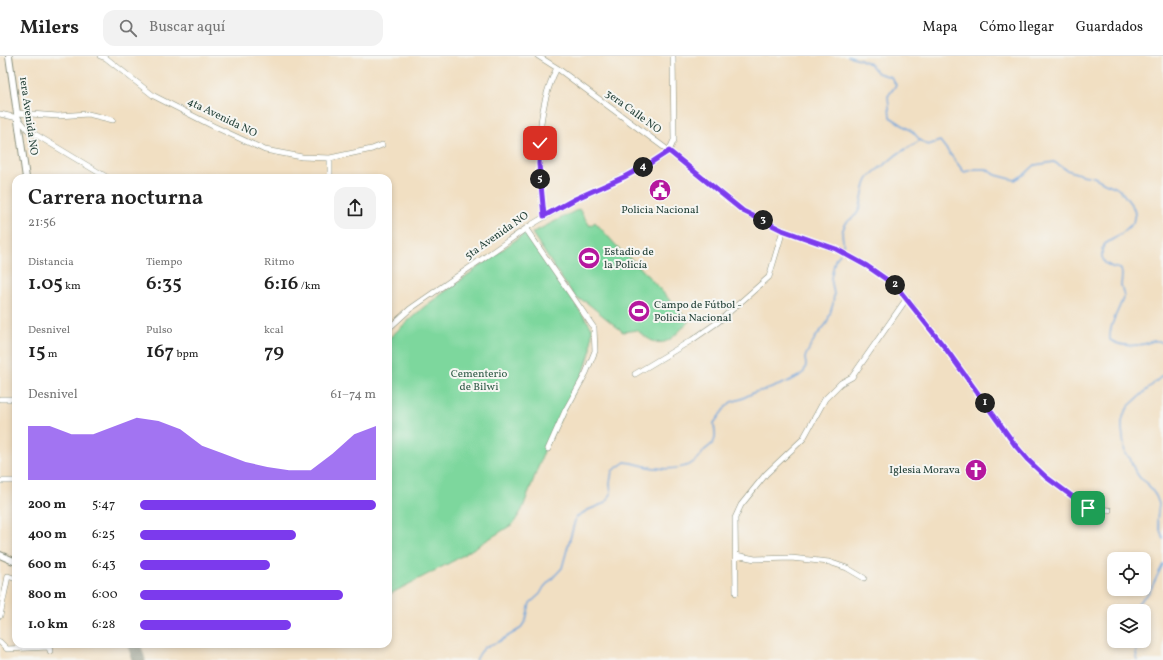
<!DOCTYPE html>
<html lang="es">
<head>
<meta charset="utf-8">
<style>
	body { margin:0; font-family:Vollkorn,serif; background:#f2f2f2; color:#222; height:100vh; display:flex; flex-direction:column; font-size:15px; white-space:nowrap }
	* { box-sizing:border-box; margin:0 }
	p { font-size:13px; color:#767676 }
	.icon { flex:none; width:22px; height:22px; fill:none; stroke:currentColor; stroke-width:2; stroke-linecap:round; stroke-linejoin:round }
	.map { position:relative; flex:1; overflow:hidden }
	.panel { position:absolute; left:12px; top:118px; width:380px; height:474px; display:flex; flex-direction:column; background:#fff; border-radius:12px; box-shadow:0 2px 6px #0003 }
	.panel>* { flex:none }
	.tools { position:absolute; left:1107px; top:496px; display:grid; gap:8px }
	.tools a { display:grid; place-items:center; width:44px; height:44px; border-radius:8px; background:#fff; box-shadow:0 2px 6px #0003; font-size:20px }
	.pin { position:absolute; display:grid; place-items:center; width:34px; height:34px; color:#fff; margin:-17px; border-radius:8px; box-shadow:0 2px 6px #0006 }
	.km { position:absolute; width:20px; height:20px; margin:-10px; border-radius:50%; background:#222; color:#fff; font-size:11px; line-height:20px; text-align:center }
	.round { display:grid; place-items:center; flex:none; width:42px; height:42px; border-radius:12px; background:#f2f2f2 }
	.overview { display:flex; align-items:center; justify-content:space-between; height:68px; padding:0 16px }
	h1 { font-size:22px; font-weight:600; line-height:30px }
	.metrics { display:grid; grid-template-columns:repeat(3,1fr); gap:6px; height:68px; padding:4px 16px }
	.metrics div { display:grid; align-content:center }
	.metrics b { font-size:20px; font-weight:600 }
	.metrics small { font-size:11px; font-weight:400 }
	.metrics p { font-size:11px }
	.chart { height:112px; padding:8px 16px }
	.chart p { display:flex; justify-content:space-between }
	.chart svg { width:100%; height:72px; margin-top:4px; fill:#7c3aed; opacity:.7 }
	ul { padding:0 16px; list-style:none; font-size:13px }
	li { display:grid; grid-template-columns:64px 48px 1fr; align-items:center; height:30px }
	li i { height:10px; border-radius:5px; background:#7c3aed }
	header { display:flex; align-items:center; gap:24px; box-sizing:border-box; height:56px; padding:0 20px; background:#fff; border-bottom:1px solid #e0e0e0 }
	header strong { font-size:19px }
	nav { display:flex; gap:22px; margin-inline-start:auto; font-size:14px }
	.search { width:280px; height:36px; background:#f2f2f2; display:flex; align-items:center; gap:10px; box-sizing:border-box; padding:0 14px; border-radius:12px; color:#767676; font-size:15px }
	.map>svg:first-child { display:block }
</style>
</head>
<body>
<header>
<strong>Milers</strong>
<div class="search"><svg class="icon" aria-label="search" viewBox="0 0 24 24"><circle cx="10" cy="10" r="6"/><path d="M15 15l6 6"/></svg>Buscar aquí</div>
<nav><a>Mapa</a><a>Cómo llegar</a><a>Guardados</a></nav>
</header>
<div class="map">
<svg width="1163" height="604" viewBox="0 0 1163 604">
	<rect width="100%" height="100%" fill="#f6f6f2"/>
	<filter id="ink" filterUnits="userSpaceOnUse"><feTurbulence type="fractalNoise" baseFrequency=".025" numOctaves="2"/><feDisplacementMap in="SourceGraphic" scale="8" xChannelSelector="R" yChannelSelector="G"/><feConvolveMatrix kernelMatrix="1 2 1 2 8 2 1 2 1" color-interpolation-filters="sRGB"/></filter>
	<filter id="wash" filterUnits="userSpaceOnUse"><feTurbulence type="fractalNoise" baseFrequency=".012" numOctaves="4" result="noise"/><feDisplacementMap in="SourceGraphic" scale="16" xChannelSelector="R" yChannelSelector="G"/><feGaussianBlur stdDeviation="0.9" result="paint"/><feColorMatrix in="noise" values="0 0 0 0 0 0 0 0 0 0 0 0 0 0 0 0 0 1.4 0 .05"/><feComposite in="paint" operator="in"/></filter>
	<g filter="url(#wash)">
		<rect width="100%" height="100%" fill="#f1dfc2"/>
		<path fill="#7dd79d" stroke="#4e8a68" d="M579,153L590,170L595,166L623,197L636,207L689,265C670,285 662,297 637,274L623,276L586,246L576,242L562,223L532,177Z
			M525,177L592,272L591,293L584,316L546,390L522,454L513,468L455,504L388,539V283L424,251Z"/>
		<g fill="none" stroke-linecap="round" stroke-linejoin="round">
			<path stroke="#6ea3db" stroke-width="1.5" d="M848,0L860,3L871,9L878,17L891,21L896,29L888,40L890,61L913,76L920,84L928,89L940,85L964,116L976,113H986L996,119L1015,124L1025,118L1035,109L1054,106L1067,114L1082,119L1094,121L1105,127L1115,131L1121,135L1133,151L1135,157L1133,167L1121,178L1105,188L1102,193V201L1105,207L1112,211L1121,213L1122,219L1121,230L1124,239C1120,253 1108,270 1110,284C1118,289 1129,290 1138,289C1147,289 1155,281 1163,287
				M842,195C847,185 838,181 845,169C848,163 857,161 859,154C863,144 862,134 867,124C871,117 879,113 885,108C890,105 894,100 899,97C907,92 913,90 920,84
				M1163,319L1129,350L1124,358L1122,366V373L1125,398L1130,402L1134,413L1140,422L1147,427L1156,440L1159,448L1157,464L1163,483
				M1134,555L1138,547L1150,535L1163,508
				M1135,585L1137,604
				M476,604L480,597L485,591L498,586L520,573L526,564L530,547L540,538L544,531L562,512L576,461L588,454L605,447L611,438L610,427L612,415L625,406C636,407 646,411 656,412C674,414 694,412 703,396C707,390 714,390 715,382C716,377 714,372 714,367L725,352L731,346L741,343L755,336L769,333L787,326L799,320L804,316L806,309L805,302L806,299L815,282L827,267L833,248L834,238L831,222L835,204L840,198"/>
			<path stroke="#888e7b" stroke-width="13" d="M134,588L139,604"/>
		</g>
	</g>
	<g filter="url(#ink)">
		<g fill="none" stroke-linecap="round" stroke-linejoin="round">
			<g stroke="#888e7b" stroke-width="6">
				<path id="minor" d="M100,0L106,2L154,40L213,70L265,94L302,101L330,102V122
					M538,0L557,12L669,95L743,155L783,174L836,193L867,210L896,229L946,293L1015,389L1028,404L1046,421L1088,452L1109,454
					M17,57L58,60L88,58L113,64
					M0,58L18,62L28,74L108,122
					M330,102L372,93L382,89
					M544,160C538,113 534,56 557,12
					M526,173L594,272L595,295L586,317L565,355L548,393
					M388,273L410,253L531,169L575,143L594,135L653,106L669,95L674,84L673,0
					M635,318L692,284L718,266L769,221L783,174
					M0,343H16
					M0,425H16
					M736,499L755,503L791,502L829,506L847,512L864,522
					M736,537L735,462L741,449L766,418L803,383L825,343L841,327L852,321L907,242
					M0,560L8,520L16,523
					M0,586L7,593L49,591L50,595"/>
			</g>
			<g stroke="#888e7b" stroke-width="8">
				<path id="tertiary" d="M9,0L26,122
					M0,499L16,506"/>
			</g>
			<use href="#minor" stroke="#fff" stroke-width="5"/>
			<use href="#tertiary" stroke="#fff" stroke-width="6"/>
		</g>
	</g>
	<g fill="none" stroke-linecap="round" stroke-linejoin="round" filter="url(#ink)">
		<g stroke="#fff" stroke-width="8">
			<path id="route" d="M540,87L539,108L544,160L575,143L624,121L652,106L669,95L743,155L782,174L836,193L867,210L896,230L946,293L1015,389L1028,404L1046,421L1088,452"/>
		</g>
		<use href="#route" stroke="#7c3aed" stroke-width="5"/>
	</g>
	<defs>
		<g id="civic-disc" transform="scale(1.15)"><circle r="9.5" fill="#b5179e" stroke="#f6f6f2"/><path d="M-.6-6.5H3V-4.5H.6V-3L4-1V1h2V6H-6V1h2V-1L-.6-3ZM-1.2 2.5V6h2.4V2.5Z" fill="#fff"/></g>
		<g id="stadium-disc" transform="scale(1.15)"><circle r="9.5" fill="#b5179e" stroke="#f6f6f2"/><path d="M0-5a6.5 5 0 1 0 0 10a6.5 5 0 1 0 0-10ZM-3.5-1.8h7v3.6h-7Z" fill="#fff"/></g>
		<g id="church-disc" transform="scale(1.15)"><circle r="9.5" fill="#b5179e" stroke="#f6f6f2"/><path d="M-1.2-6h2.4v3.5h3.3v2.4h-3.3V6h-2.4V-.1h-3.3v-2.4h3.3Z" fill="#fff"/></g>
	</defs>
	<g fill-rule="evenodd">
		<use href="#civic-disc" x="660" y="134"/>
		<use href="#stadium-disc" x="589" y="202"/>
		<use href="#stadium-disc" x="639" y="255"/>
		<use href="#church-disc" x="976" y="414"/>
	</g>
	<g text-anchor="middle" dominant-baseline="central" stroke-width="4" stroke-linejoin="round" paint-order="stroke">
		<g font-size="11" fill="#1f3d34" stroke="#f6f6f2">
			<text transform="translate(633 56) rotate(36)">3era Calle NO</text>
			<text transform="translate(28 60) rotate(82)">1era Avenida NO</text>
			<text transform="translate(222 62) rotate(26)">4ta Avenida NO</text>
			<text transform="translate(497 180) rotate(-35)">5ta Avenida NO</text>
		</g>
		<g font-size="11" fill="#1f3d34" stroke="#f6f6f2" text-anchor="start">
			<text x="660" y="154" text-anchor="middle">Policia Nacional</text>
			<text x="604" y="196">Estadio de<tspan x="604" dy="13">la Policía</tspan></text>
			<text x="654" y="249">Campo de Fútbol -<tspan x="654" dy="13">Policia Nacional</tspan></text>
			<text x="960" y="414" text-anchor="end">Iglesia Morava</text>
		</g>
		<g font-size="11" fill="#325c49" stroke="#f6f6f2">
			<text x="479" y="318">Cementerio<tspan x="479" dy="13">de Bilwi</tspan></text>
		</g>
	</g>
</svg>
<div class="tools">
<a><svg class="icon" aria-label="locate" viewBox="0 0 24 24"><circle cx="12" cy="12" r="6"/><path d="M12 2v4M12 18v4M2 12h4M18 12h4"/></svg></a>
<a><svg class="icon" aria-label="layers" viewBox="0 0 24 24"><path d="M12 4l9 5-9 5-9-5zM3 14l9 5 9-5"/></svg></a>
</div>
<div class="pin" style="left:1088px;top:452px;background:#1e9e55"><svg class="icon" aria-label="arrive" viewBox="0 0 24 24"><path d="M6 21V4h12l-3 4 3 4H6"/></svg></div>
<div class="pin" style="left:540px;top:87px;background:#d93025"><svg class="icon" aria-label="check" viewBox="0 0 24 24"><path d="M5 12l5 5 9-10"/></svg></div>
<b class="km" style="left:985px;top:347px">1</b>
<b class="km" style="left:895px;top:229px">2</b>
<b class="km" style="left:763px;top:164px">3</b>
<b class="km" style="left:643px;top:111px">4</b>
<b class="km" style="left:540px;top:123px">5</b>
<section class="panel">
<div class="overview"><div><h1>Carrera nocturna</h1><p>21:56</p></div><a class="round"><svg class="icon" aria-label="share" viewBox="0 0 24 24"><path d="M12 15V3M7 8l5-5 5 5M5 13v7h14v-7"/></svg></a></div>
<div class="metrics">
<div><p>Distancia</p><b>1.05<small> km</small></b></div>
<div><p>Tiempo</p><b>6:35</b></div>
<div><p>Ritmo</p><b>6:16<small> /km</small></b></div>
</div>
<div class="metrics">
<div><p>Desnivel</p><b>15<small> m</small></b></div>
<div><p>Pulso</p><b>167<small> bpm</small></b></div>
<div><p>kcal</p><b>79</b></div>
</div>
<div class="chart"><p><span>Desnivel</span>61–74 m</p>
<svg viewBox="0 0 160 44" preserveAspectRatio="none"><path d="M0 44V11L10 11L20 16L30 16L40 11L50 6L60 8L70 13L80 23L90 28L100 33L110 36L120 38L130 38L140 28L150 16L160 11V44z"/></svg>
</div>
<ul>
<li><b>200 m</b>5:47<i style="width:100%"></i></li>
<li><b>400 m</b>6:25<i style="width:66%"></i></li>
<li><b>600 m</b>6:43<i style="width:55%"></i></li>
<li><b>800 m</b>6:00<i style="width:86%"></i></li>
<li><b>1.0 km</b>6:28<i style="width:64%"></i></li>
</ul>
</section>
</div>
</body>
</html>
